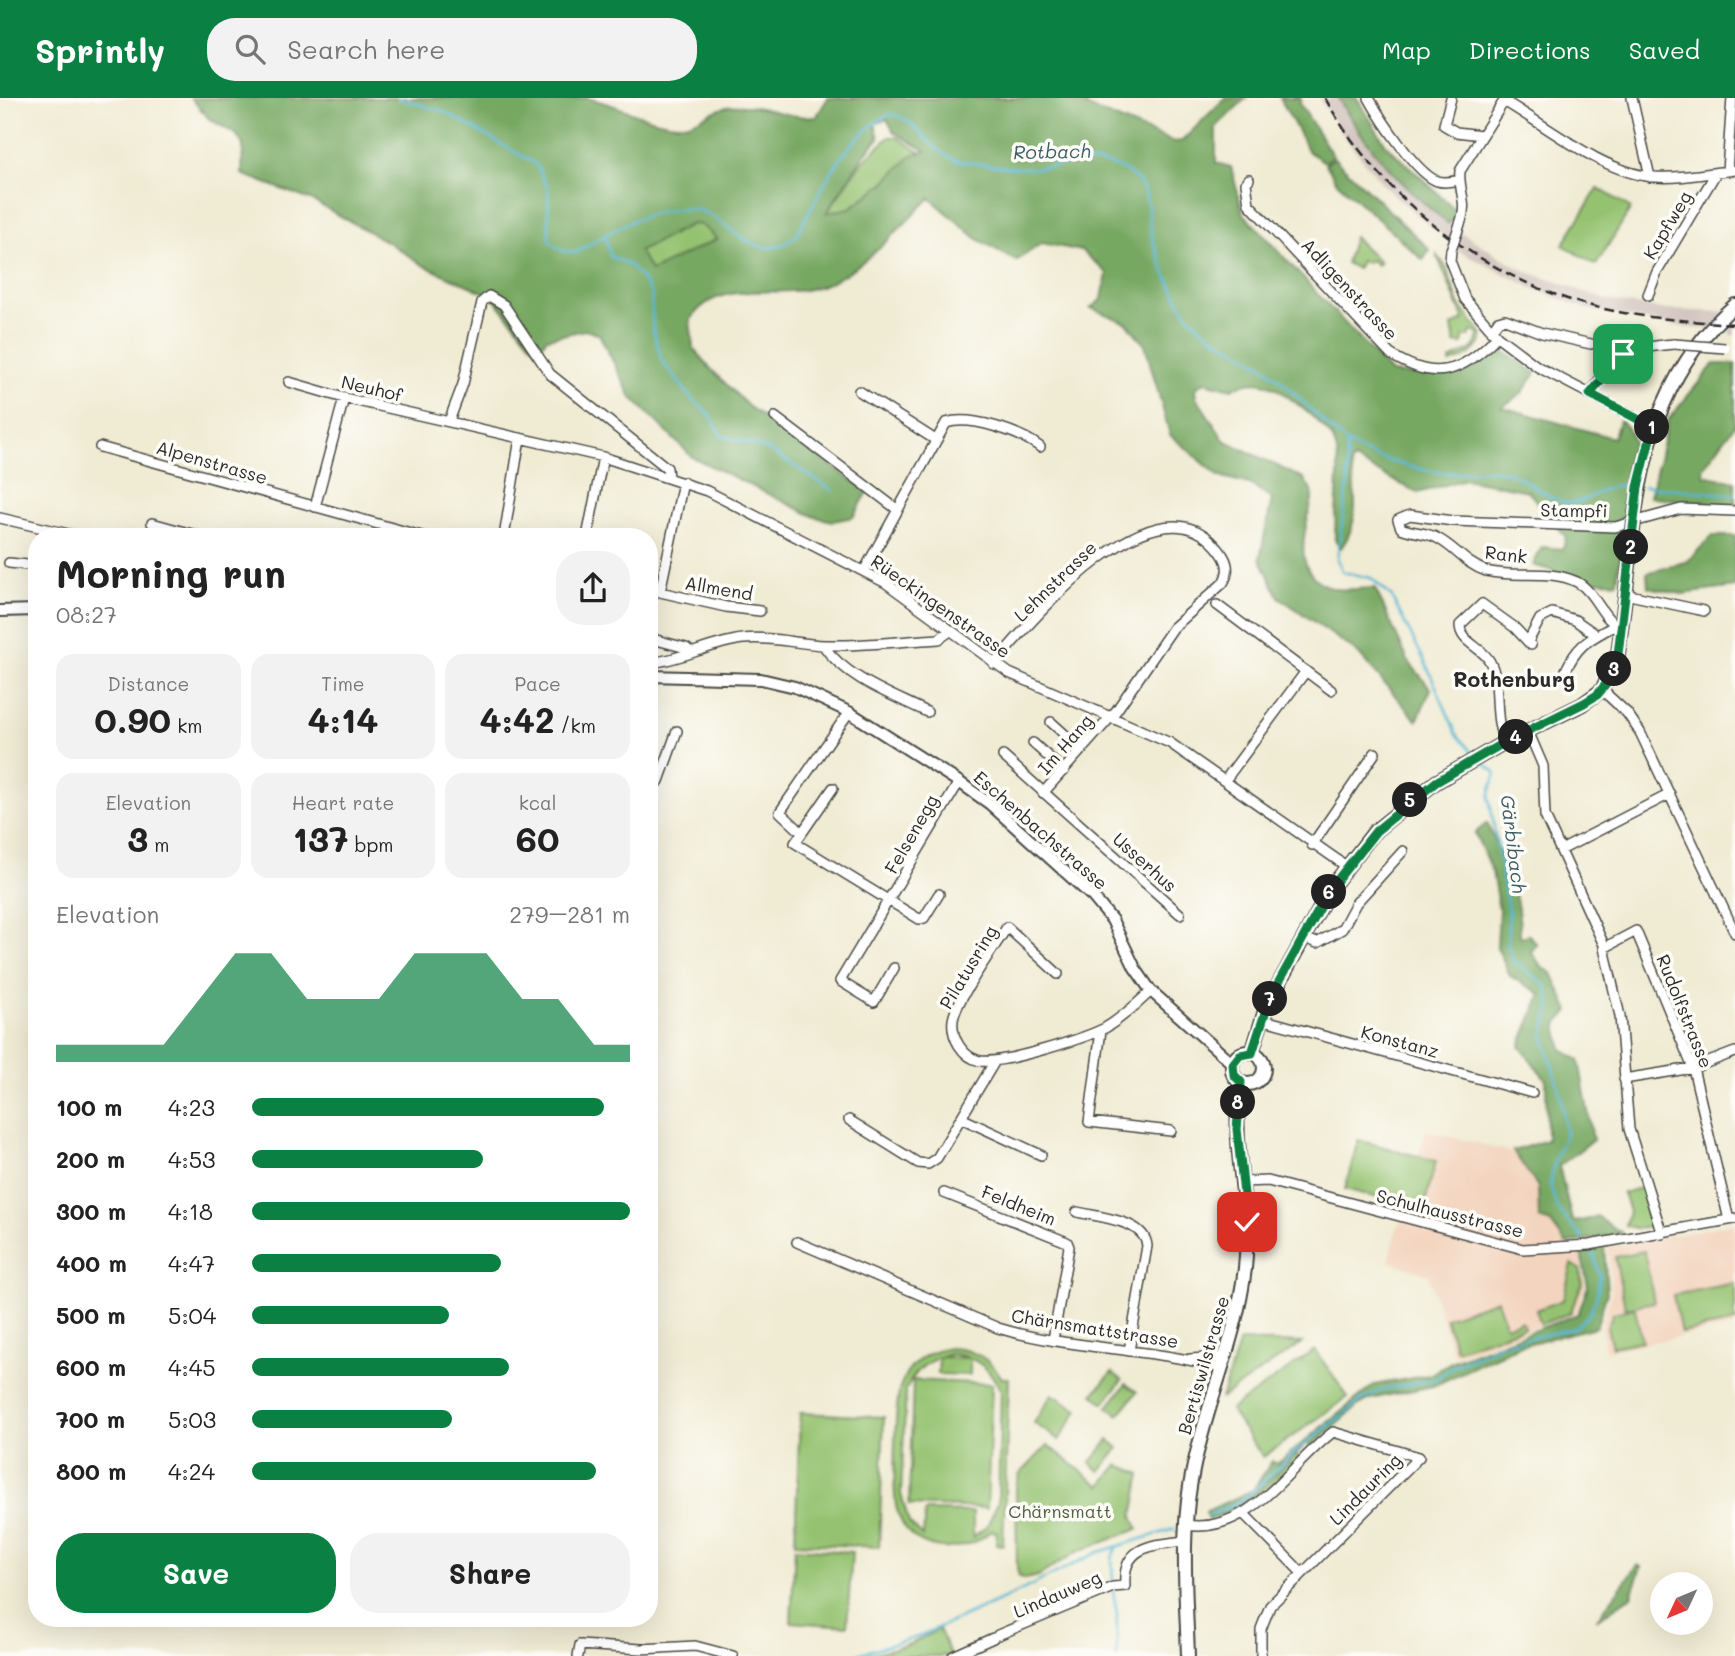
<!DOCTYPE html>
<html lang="en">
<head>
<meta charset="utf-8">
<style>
	body { margin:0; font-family:Mali,sans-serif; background:#f2f2f2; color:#222; height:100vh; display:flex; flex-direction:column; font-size:26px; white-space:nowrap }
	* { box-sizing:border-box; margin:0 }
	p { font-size:23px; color:#767676 }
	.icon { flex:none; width:38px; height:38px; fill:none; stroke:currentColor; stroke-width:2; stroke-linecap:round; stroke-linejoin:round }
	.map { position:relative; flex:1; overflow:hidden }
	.details { position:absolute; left:28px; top:430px; width:630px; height:1099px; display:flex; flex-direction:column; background:#fff; border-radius:28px; box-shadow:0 7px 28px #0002 }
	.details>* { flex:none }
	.needle { width:46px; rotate:226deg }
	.fabs { position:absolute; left:1650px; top:1474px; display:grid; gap:14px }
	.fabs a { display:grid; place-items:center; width:63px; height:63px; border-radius:50%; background:#fff; box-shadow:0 7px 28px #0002; font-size:35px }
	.pin { position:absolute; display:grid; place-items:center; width:60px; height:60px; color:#fff; margin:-30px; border-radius:14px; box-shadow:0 4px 10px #0006 }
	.km { position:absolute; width:35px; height:35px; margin:-18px; border-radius:50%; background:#222; color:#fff; font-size:19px; line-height:35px; text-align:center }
	.round { display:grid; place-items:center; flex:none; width:74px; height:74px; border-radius:28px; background:#f2f2f2 }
	.summary { display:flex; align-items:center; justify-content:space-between; height:119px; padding:0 28px }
	h1 { font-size:38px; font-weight:700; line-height:52px }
	.metrics { display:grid; grid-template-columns:repeat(3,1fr); gap:10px; height:119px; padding:7px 28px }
	.metrics div { display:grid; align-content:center; border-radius:18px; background:#f2f2f2; text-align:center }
	.metrics b { font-size:35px; font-weight:700 }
	.metrics small { font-size:19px; font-weight:400 }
	.metrics p { font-size:19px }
	.chart { height:196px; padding:14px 28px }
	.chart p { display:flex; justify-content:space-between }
	.chart svg { width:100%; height:126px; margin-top:7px; fill:#0b8043; opacity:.7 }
	.primary-button { display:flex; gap:14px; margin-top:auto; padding:14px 28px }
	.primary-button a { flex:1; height:80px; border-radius:28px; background:#0b8043; color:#fff; font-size:28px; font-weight:700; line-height:80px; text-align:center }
	.primary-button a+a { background:#f2f2f2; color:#222 }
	ul { padding:0 28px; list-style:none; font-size:23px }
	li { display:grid; grid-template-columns:112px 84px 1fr; align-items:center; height:52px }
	li i { height:18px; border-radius:9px; background:#0b8043 }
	header { display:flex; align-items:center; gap:42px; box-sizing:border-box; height:98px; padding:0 35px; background:#0b8043; color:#fff }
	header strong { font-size:33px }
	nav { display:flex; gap:38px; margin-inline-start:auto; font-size:24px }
	.search { width:490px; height:63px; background:#f2f2f2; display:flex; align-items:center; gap:18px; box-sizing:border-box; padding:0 24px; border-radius:28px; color:#767676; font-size:26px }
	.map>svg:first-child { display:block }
</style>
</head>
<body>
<header>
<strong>Sprintly</strong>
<div class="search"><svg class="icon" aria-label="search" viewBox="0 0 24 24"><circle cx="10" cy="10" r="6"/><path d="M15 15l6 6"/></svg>Search here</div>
<nav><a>Map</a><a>Directions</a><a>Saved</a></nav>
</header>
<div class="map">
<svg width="1735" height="1558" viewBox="0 0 1735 1558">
	<rect width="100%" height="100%" fill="#fdfcf7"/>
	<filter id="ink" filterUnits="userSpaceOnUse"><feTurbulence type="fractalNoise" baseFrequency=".0143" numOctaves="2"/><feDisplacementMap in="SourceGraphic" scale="14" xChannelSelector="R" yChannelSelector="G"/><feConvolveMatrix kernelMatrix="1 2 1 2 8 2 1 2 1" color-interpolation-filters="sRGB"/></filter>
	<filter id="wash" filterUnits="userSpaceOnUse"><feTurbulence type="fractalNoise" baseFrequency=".00686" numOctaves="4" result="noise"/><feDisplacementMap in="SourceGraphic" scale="28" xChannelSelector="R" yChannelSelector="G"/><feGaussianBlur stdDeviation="1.57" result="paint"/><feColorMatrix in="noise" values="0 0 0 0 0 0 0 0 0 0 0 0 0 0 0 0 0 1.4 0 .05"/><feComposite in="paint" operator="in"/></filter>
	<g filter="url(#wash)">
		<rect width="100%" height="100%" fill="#f0ebd3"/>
		<path fill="#f3d4be" d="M1426,1032L1515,1055L1538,1089L1540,1111L1566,1146L1572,1145L1579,1154L1585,1189L1575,1215L1454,1258L1428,1177L1388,1163L1404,1107L1345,1091L1358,1042L1418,1058Z
			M1735,1125V1228L1605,1253L1602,1225L1612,1194L1608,1149Z"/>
		<path fill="#cfc0ba" d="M1319,0H1338L1366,45L1405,87L1451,128L1497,157L1526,173L1607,202L1666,212L1735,214V237H1730V232L1689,230L1587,211L1532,190L1461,154L1386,90L1343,37Z"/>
		<path fill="#94c270" stroke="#60764e" stroke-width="2" fill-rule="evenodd" d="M889,39H897L923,56L850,110L827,115L861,65Z
			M1598,90L1631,110L1596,167L1563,147Z
			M692,126H701L717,141L651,174L638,154Z
			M1354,139L1380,164L1377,167L1371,162L1367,165L1361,163L1357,171L1346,165Z
			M1436,155L1446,169L1459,206L1483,237C1481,252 1464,261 1450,265V262L1474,250L1480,236L1471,233L1469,239H1463V246L1455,245L1452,228L1464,222Z
			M1358,1042L1436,1063L1423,1112L1345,1091Z
			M1644,1089L1656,1127L1638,1131L1625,1127L1629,1114L1623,1095Z
			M1644,1153L1654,1204L1625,1210L1615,1159Z
			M1572,1166L1580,1171L1582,1186L1570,1215L1541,1226L1536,1212L1563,1202Z
			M1735,1185V1224L1681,1235L1673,1197Z
			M1497,1202L1506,1228L1522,1223L1524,1229L1456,1252L1445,1220Z
			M1635,1210L1642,1243L1612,1249L1607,1230L1613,1215Z
			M1240,1243L1302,1245L1221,1300Z
			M951,1250C975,1252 989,1260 1002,1280H1009L1003,1447L996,1446L997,1434L991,1433C961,1459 909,1458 897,1412C892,1395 895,1308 900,1290C902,1283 906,1276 910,1271C921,1257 935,1252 951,1250ZM952,1256C977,1259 990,1270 1001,1293L998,1405L987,1428L973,1439V1414L925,1413L923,1438L909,1425L901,1396L906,1291C917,1270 929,1260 952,1256Z
			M1315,1252L1348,1299L1263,1359L1230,1312Z
			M939,1259L970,1260V1277L938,1276Z
			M1112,1274L1122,1282L1104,1305L1093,1296Z
			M913,1282L992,1286L987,1410L909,1407Z
			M1126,1286L1137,1294L1118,1317L1108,1309Z
			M1052,1296L1078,1312L1059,1342L1034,1325Z
			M800,1315L884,1319L879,1449L795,1445Z
			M1109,1342L1119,1350L1100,1373L1090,1365Z
			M1048,1347L1100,1388L1118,1367L1141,1376L1133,1418L1138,1431L1077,1454L1038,1478L1025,1481L1019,1478L1017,1470L1016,1388L1020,1376Z
			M1296,1356L1300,1360L1260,1398L1228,1415L1250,1401Z
			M795,1450L852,1454L847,1528L791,1524Z
			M939,1531L951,1558H865L910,1546Z"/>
		<path fill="#77a862" stroke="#516a46" stroke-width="2" fill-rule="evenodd" d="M191,0H538C555,7 566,0 584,0C617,4 647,26 682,26C698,26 714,9 732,8C760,5 788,21 816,19L828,0H1077L1088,9L1174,44L1182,43L1225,0H1246L1216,29V65L1231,69L1243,115L1391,275L1428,278L1464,274L1498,250L1536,275L1522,295L1502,309L1613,340L1620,322L1630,334L1635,349L1617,484L1585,482L1533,467L1542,449L1563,451L1566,439L1528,393L1465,381L1418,395L1355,362L1351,365C1355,395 1361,424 1341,450L1335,442C1334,418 1343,363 1334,344C1327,328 1280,289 1263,285C1251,283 1242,285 1232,291L1204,284L1195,291L1196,299L1224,342L1304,381L1313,396C1307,429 1287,475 1332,490C1343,494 1363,490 1375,490L1408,563L1431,591L1417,623L1358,555L1279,499L1260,460L1272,400L1249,386L1219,378L1170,337L1145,247L1127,225L1091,210L1102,201L1107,175L1082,153L1042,145L1016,163L976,140L930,100C898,131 864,172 821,188C778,203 720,177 690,222L693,249L709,269L748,308L868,394L853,419L833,423L815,419L692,359L631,299L599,236L585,232L547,240L537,253L492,198L425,168L386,143L313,103L242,76L243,47L237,37L208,20ZM887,21L894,34L926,53L912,57L883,86L850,110L826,115L863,58L879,40L875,26ZM692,126L701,127L717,141L651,173L639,153Z
			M1280,0H1301L1300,6L1333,58L1325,64L1309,54Z
			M1338,0H1357L1386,47L1457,113L1449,126C1404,91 1367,50 1338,0Z
			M1334,60L1430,152L1423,162L1336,83L1326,66Z
			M1714,266H1735V327L1703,370L1704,377L1735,384V408L1650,399L1668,322Z
			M1712,438H1735V489L1682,496L1648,489L1647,475L1688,463Z
			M1487,725C1504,762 1521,797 1520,839L1529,837L1537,846L1531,854L1543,870L1552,875L1569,913L1557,926L1562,951L1579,962L1593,1042L1559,1068L1572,1122L1576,1124L1597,1119L1622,1135L1566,1146L1551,1125L1539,1121L1538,1089L1513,1053L1547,1042L1546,982L1520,948L1541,896L1510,878L1497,849L1499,812L1492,774L1475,735Z
			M1604,1145L1607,1195L1596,1229L1518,1248L1433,1288L1370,1301L1357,1308L1311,1349L1307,1345C1277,1375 1249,1410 1208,1422L1205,1414L1253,1392L1272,1363L1277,1366L1374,1287L1429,1277L1453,1263L1578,1216L1588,1188L1580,1151Z
			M1637,1467L1641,1469L1631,1498L1596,1522Z"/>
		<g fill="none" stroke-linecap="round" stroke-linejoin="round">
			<path stroke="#55b6d4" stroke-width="2.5" d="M398,0L445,14L536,66L548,91L549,142C558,152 564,155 577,154C614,132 647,109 692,111C724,112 756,176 797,137C819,95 845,37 891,16C920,22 932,60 965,64C988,66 1014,72 1038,70C1071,68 1098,55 1130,76C1153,92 1146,115 1152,138C1157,158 1173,194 1184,211C1203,239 1237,250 1264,269C1294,291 1317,321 1346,344C1365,358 1412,370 1436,374C1458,378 1482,369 1504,373C1526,378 1550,405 1570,405C1590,405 1604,383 1634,387
				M605,138L611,159L629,167L642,181L651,195L653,232L662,263L692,301L711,318L720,337L767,351L832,392
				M1347,345L1348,385L1337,461L1343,474L1371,480L1391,498L1427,568L1456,635L1474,657
				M1644,388L1735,397
				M1482,663L1496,675L1489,699L1509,818L1507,846L1514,864L1546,887L1551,908L1543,936L1561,999L1566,1036L1555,1061L1550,1087L1557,1110L1582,1140
				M1208,1418L1244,1401L1296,1353L1362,1302L1382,1292L1436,1281L1454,1268L1503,1246L1574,1230L1590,1216L1597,1198L1600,1177L1593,1155
				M1113,1483L1112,1460L1116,1450
				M1113,1493L1117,1516V1558
				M851,1558L917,1539L1008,1499L1096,1455L1174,1431"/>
		</g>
	</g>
	<g filter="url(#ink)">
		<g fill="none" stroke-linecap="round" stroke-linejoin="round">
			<g stroke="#494844" stroke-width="12">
				<path id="minor" d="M1369,0C1380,20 1416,75 1437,83C1444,85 1451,84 1459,82
					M1451,0L1444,27L1456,34L1482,37
					M1506,0L1504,3C1547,28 1603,75 1654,79C1681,81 1708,75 1735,72
					M1632,0L1650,79
					M1727,73L1732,0
					M1249,81L1246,85L1249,106L1390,256C1434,284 1462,276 1497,238
					M1461,123C1468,104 1458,92 1460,73L1504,3
					M1451,152L1450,163L1465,201L1497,238L1538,269L1653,329
					M1648,197L1657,174L1716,75
					M1491,233L1498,223L1505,221L1542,235L1591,246
					M289,284L344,300L603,359L707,393L886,485L1009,575L1170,645L1346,768
					M859,293L934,341
					M1590,296C1614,257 1630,249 1674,246
					M775,319L898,412
					M449,323L463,286L482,204L489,198L504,207L550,276L667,370L668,379
					M100,349L425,439
					M683,384L660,494L726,509L760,513
					M315,409L344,300
					M0,420L81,439
					M152,425L203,439
					M504,439L520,340
					M587,439L603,359
					M9,465L37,468
					M864,473L946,325C971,317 1020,334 1040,349
					M1625,496L1704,513
					M1217,507L1331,592
					M1621,529C1602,523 1596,494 1577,484C1548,470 1516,481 1486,473C1465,466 1455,449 1437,440C1427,434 1412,435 1401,430L1398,422L1410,417L1453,423L1615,429L1681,411L1735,413
					M649,540L686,550L691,554
					M1528,544L1540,521L1552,515L1575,522L1595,536
					M823,547C845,580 893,597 927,614
					M649,565C682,562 710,545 743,541C771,538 797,546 825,547C862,548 901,543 939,541L950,533
					M994,566C1033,521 1152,377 1215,447C1226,459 1232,470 1223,485L1173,530L1116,613L1043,695
					M1566,572C1579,544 1590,542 1615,527
					M1602,592L1627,615L1640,634L1735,835
					M1051,624L1082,652
					M1528,633L1543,668L1545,718L1603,845
					M1505,644C1492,619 1502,586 1490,564C1483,549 1460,545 1460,527L1482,506L1514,529L1531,547
					M1033,645L1064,673
					M1003,658L1180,816
					M649,680L659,683L677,633
					M1226,681L1306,573
					M833,690L795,745L919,821L924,820L939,796
					M797,730L780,714L849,614
					M1312,747L1375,655
					M1561,752L1670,696
					M1304,840L1317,845L1342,831L1356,805L1403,753
					M894,870L874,904L840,883L959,684
					M1058,876L1007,829C995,849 956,901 953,922C951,939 962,959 980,963C1003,966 1083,941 1105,930C1121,921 1137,906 1151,893
					M1261,921L1532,995
					M1101,932L1089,1024L1171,1033
					M1624,981L1693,970L1735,954
					M961,1020L1041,1057
					M849,1022L918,1065L928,1066L937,1060L995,963
					M1243,1084L1268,1083L1523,1151L1589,1147L1734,1121
					M944,1095L1067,1144L1069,1149L1053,1242
					M1077,1114C1098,1119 1145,1122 1147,1148L1129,1253
					M1662,1136L1629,1031L1620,918L1604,850L1636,833L1693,970L1729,1122
					M797,1144L998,1230C1071,1252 1149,1249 1221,1270
					M1190,1261L1225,1259
					M1243,1415L1302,1475
					M1186,1427C1251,1437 1288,1368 1333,1334L1419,1359L1270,1508L1261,1531V1558
					M998,1537L1113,1489L1125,1488C1122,1448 1151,1447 1185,1443
					M578,1558L580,1547L641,1551L695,1548L733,1558
					M953,1558L993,1540"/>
			</g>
			<g stroke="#494844" stroke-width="14">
				<path id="tertiary" d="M0,513L37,512
					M649,578L761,581L795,589L849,614L959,684L990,706L1093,799L1112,822L1135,870L1151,893L1233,966"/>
			</g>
			<g stroke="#494844" stroke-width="16">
				<path id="secondary" d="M1634,423C1645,340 1670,263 1735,207
					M1232 970a16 16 0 1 1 32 0a16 16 0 1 1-32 0Z
					M1252,955L1266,909L1331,790L1375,733L1436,684L1505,644L1581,607L1602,592L1618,556L1629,467
					M1188,1558C1186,1495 1180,1434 1193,1372C1207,1303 1237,1240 1245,1170C1252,1108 1229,1046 1241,984"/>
			</g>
			<use href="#minor" stroke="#fff" stroke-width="9"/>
			<use href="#tertiary" stroke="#fff" stroke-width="10"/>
			<use href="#secondary" stroke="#fff" stroke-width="12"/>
			<path stroke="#2b2b2b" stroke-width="2.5" stroke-dasharray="10 5" stroke-linecap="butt" d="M1325,0C1378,95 1473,172 1577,204C1628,219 1682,223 1735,226"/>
			<g stroke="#494844" stroke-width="12" stroke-linecap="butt">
				<path id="minor-bridge" d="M1451,152L1461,123
					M1674,246L1725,250"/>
			</g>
			<g stroke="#494844" stroke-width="16" stroke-linecap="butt">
				<path id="secondary-bridge" d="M1629,467L1634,423"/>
			</g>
			<use href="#minor-bridge" stroke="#fff" stroke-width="9"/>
			<use href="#secondary-bridge" stroke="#fff" stroke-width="12"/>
		</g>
	</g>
	<g fill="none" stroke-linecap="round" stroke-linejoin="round" filter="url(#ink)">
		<g stroke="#fff" stroke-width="14">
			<path id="route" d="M1247,1124L1237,1031L1241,984L1234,977L1233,966L1240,957L1252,955L1270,900L1331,790L1376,733L1436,684L1505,644L1584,605L1597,597L1608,584L1618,556L1638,389L1653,329L1590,296L1623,256"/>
		</g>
		<use href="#route" stroke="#0b8043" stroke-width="9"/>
	</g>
	<g text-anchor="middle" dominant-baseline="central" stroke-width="7" stroke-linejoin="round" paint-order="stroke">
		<g font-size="18" fill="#2b2b2b" stroke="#fdfcf7">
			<text transform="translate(1667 127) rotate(-59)">Kapfweg</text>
			<text transform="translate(1350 191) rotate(47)">Adligenstrasse</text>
			<text transform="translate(372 290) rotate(13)">Neuhof</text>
			<text transform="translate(212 364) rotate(16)">Alpenstrasse</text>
			<text transform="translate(1574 412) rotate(1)">Stampfi</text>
			<text transform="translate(1506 456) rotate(7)">Rank</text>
			<text transform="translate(1055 483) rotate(-44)">Lehnstrasse</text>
			<text transform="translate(719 490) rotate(10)">Allmend</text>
			<text transform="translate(941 508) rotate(35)">Rüeckingenstrasse</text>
			<text transform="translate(1065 646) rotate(-49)">Im Hang</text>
			<text transform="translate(1041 732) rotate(41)">Eschenbachstrasse</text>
			<text transform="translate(911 736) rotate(-60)">Felsenegg</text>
			<text transform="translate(1145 764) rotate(42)">Usserhus</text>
			<text transform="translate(968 869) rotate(-59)">Pilatusring</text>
			<text transform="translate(1685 913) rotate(68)">Rudolfstrasse</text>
			<text transform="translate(1400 943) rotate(15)">Konstanz</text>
			<text transform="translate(1019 1107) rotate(22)">Feldheim</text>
			<text transform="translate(1450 1115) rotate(14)">Schulhausstrasse</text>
			<text transform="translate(1095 1230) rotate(9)">Chärnsmattstrasse</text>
			<text transform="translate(1203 1267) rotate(-74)">Bertiswilstrasse</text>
			<text transform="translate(1365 1391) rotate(-45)">Lindauring</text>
			<text transform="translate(1057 1496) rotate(-23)">Lindauweg</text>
		</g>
		<g font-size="18" fill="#506043" stroke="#fdfcf7">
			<text x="1060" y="1413">Chärnsmatt</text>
		</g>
		<g font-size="19" font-style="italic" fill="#3a5c66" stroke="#fdfcf7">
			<text transform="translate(1052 53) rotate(-1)">Rotbach</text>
			<text transform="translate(1514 746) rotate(83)">Gärbibach</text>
		</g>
		<g font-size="21" font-weight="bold" fill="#2b2b2b" stroke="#fdfcf7">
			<text x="1514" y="580">Rothenburg</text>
		</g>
	</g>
</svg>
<div class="fabs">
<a><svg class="needle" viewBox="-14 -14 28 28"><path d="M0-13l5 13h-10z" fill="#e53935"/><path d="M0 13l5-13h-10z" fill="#767676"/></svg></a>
</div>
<div class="pin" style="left:1623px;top:256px;background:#1e9e55"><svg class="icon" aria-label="arrive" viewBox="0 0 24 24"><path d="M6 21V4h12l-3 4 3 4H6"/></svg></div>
<div class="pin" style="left:1247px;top:1124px;background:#d93025"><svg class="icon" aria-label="check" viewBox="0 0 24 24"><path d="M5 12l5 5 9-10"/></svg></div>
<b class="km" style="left:1652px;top:329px">1</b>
<b class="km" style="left:1631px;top:449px">2</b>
<b class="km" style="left:1614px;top:571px">3</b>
<b class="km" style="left:1516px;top:639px">4</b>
<b class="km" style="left:1410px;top:702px">5</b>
<b class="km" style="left:1329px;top:794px">6</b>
<b class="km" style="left:1270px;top:901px">7</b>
<b class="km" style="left:1238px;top:1004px">8</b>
<section class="details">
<div class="summary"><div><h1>Morning run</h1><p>08:27</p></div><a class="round"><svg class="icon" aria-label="share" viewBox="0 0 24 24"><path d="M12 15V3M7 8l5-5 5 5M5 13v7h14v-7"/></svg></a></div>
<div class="metrics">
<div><p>Distance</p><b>0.90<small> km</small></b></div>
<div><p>Time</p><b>4:14</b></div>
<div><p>Pace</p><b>4:42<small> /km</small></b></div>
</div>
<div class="metrics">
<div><p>Elevation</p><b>3<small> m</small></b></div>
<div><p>Heart rate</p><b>137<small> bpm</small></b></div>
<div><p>kcal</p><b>60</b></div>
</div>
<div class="chart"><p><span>Elevation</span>279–281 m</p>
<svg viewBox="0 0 160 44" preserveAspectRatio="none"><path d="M0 44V38L10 38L20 38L30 38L40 22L50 6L60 6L70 22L80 22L90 22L100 6L110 6L120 6L130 22L140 22L150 38L160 38V44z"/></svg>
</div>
<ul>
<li><b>100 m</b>4:23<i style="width:93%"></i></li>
<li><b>200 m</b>4:53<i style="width:61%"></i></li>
<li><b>300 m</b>4:18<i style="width:100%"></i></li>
<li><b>400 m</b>4:47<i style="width:66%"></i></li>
<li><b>500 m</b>5:04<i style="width:52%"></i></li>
<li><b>600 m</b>4:45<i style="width:68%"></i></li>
<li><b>700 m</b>5:03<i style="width:53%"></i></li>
<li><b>800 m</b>4:24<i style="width:91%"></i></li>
</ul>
<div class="primary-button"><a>Save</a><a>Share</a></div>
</section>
</div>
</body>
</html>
